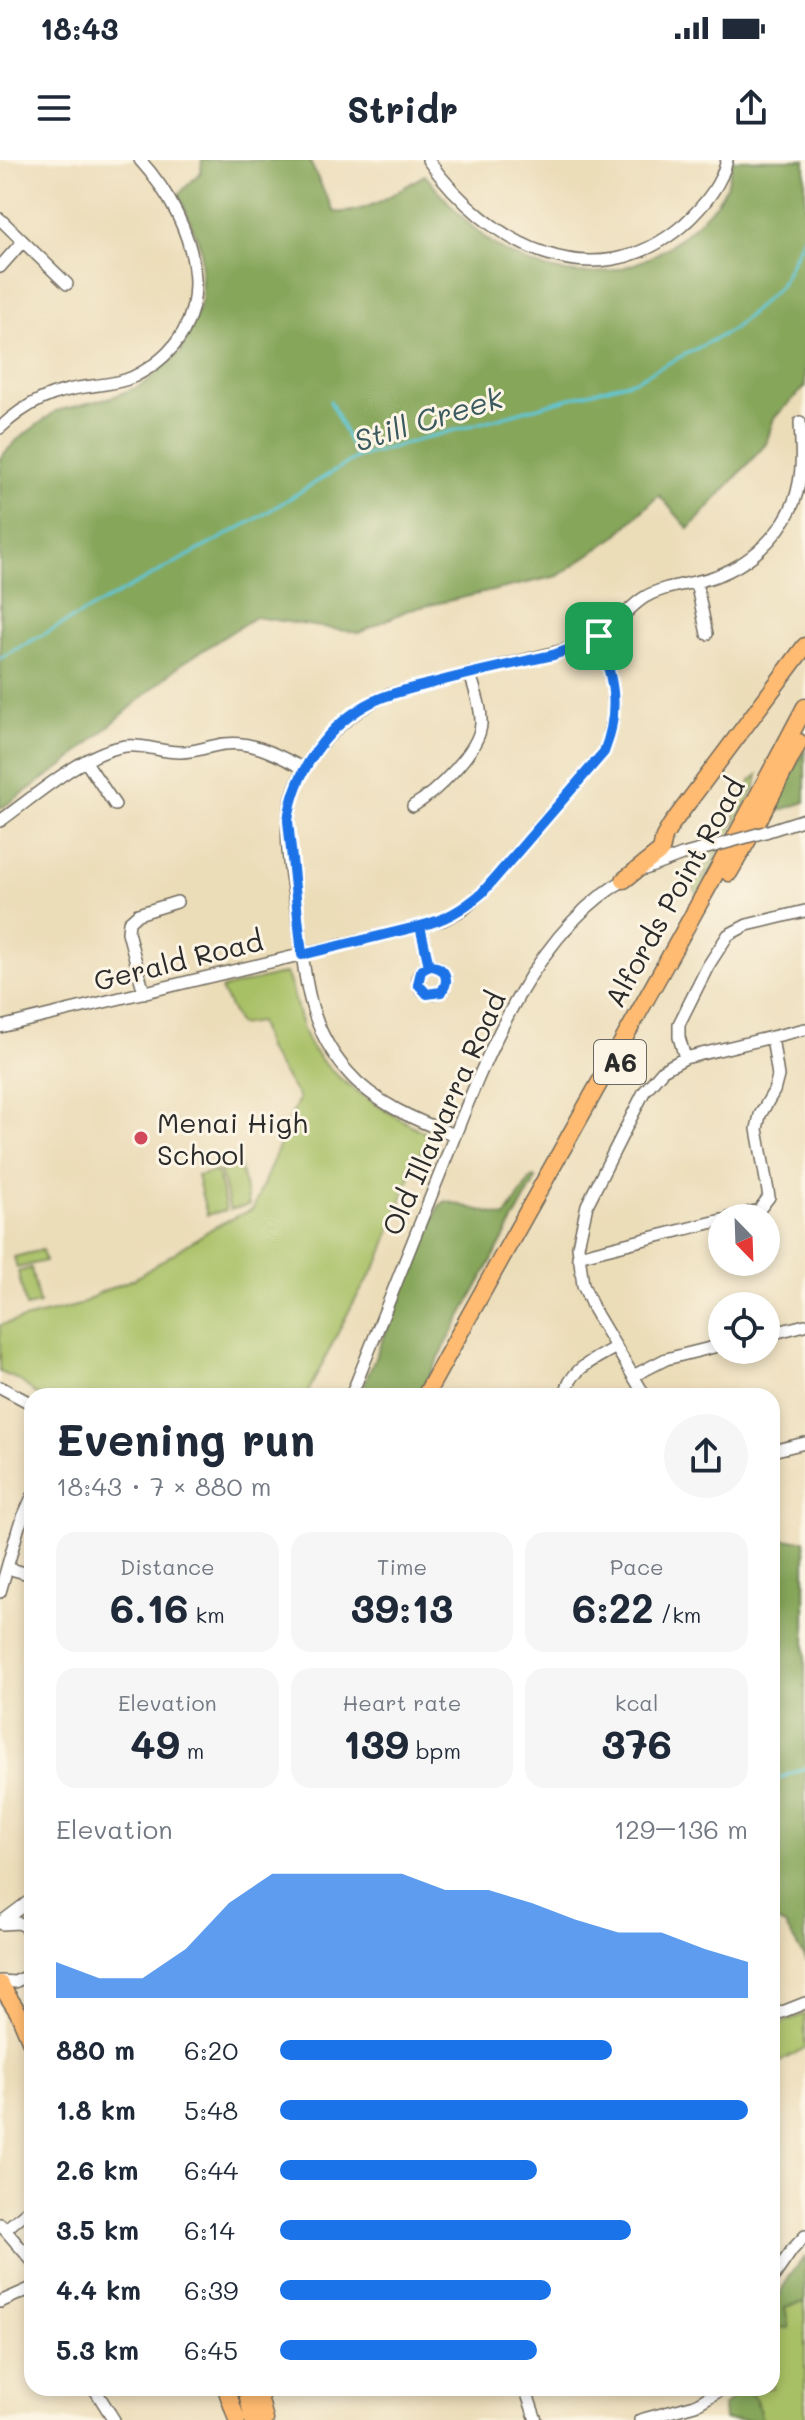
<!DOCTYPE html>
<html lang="en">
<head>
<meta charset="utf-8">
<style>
	body { margin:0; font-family:Mali,sans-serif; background:#f6f6f7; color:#1f2937; height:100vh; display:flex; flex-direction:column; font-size:30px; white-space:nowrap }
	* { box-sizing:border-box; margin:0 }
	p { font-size:26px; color:#747a83 }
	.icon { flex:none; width:44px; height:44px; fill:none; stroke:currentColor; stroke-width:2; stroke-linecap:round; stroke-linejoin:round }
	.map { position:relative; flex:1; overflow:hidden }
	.drawer { position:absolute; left:24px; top:1228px; width:756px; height:1008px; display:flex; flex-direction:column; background:#fff; border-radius:24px; box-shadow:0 4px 12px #0003 }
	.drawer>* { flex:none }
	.needle { width:52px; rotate:157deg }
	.buttons { position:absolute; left:708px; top:1044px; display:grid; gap:16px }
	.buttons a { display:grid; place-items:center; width:72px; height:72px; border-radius:50%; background:#fff; box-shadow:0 4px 12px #0003; font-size:40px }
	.pin { position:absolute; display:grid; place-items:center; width:68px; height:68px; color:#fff; margin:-34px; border-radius:16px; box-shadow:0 4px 12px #0006 }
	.round { display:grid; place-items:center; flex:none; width:84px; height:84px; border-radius:42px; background:#f6f6f7 }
	.overview { display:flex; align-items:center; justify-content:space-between; height:136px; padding:0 32px }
	h1 { font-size:44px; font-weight:700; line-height:60px }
	.stats { display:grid; grid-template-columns:repeat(3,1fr); gap:12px; height:136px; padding:8px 32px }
	.stats div { display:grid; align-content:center; border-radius:20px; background:#f6f6f7; text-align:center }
	.stats b { font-size:40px; font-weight:700 }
	.stats small { font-size:22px; font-weight:400 }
	.stats p { font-size:22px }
	.chart { height:224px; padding:16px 32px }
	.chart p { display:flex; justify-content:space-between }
	.chart svg { width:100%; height:144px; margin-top:8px; fill:#1a73e8; opacity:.7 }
	ul { padding:0 32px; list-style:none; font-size:26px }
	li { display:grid; grid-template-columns:128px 96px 1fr; align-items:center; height:60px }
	li i { height:20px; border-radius:10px; background:#1a73e8 }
	.status { display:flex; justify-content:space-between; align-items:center; height:56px; padding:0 40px; background:#fff; direction:ltr }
	.status svg { height:22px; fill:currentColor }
	header { display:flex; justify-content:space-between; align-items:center; height:104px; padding:0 32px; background:#fff; font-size:36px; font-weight:700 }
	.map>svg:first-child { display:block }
</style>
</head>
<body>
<div class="status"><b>18:43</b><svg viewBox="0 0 49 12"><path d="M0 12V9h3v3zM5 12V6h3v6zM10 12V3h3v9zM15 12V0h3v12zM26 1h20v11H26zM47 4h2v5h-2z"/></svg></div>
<header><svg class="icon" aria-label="menu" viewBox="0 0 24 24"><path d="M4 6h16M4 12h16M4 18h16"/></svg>Stridr<svg class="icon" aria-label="share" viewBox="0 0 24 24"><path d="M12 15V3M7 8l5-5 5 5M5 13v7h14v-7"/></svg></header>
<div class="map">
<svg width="805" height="2260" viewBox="0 0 805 2260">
	<rect width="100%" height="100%" fill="#fcf5e5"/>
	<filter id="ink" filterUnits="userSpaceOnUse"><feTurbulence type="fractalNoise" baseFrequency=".0125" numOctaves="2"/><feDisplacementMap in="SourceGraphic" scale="16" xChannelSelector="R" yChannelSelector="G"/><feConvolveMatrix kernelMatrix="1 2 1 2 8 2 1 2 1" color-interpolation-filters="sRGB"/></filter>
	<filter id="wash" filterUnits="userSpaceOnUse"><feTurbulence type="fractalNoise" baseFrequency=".006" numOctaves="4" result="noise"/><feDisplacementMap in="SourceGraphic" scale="32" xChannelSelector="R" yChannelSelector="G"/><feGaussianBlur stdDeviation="1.8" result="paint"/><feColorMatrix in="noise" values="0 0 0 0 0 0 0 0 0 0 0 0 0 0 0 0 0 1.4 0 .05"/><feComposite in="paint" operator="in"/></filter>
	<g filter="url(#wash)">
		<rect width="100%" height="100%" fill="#ecddb9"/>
		<path fill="#a8c065" stroke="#6a7648" stroke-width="2" d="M758,615L756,626L697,735L694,726L698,717L702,719L706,712L702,710L707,702L710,704L715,694L712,692L726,665L731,667L736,657L733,654L751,621Z
			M286,813C296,834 297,858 307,879C325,918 392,955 429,975L413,1008L380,1099L351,1147L306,1236H39L19,1220L0,1212V1165L80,1145L101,1132L134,1119L216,1066L253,1049L299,938L267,889L259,862L239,865L221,829Z
			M240,1006L249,1045L230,1050L220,1011Z
			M217,1011L226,1050L207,1055L197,1016Z
			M42,1090L45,1101L17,1108L14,1097Z
			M31,1108L39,1144L26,1147L18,1112Z
			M805,1854V1888L772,1906V1867Z
			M805,2097V2260H762L759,2249L746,2228H772C772,2171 765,2143 805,2097Z"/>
		<path fill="#86a65a" stroke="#586842" stroke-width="2" d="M202,0H309L334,52C368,55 396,31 425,15C450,45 479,80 516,97C582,128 646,113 697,63C708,53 722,38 727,24C730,16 731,8 733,0H805V227L774,258L766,284L689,369L659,335L615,377L558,416L408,450L359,473L255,457L180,505L64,605L0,649V298L17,280L56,251L112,237L143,225L181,192L202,140L201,88L179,34L201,12Z
			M805,590V642L769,654L802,595Z
			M534,1017L536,1019L418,1236H359L439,1046L446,1041L505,1057L531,1018Z
			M772,1380H805V1799L785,1765L772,1759Z
			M805,2097V2142L785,2147L789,2168L772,2167C772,2141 788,2116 805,2097Z
			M742,2228H746L756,2240L762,2260H724L723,2247Z"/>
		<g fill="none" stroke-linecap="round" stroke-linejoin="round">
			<path stroke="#5ec8d8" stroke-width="3" d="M330,241L356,296
				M0,498L256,359L357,297L636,220L732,170L780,126L805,74
				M772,1621L805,1608"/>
		</g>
	</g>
	<g filter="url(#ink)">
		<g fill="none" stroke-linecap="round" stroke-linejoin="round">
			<g stroke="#6f695d" stroke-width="14">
				<path id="minor" d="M428,0C488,84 593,142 683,65C703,47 721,26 727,0
					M0,59L67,124
					M0,107L23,81
					M0,268C27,242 55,230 92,226C106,224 120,223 133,217C230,169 198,64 140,0
					M696,422L707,474
					M86,602L115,645
					M413,646C435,633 480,590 481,564C482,547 474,529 470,513
					M0,661C34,637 85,591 126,586C145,584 163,593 181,592C196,592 209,586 224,584C253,580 279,596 305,609
					M765,672L805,659
					M645,709L682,695
					M420,766L429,806
					M418 820a14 14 0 1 1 28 0a14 14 0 1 1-28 0Z
					M144,833L128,772L129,762L138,754L177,742
					M0,867L420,766L443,760L464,749L482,733L604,592C621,549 613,518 599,476
					M685,898L679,877V864L708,806L728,775L747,765L805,751
					M455,975C417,961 374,943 347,911C309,867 306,824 299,770C295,735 285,697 288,661C292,604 339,557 389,534L576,487C590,481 602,474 613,465C624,456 633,444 645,437C667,424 693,425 716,416C755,402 792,365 799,323C803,303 801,283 800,262
					M728,1058L759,1050L769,1037L757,969L760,955L774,931L778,916L772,877
					M578,1096L722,1060
					M766,1175L805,1165
					M633,1216L666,1199L722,1185
					M0,1227L32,1244
					M351,1236C379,1166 407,1096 435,1026C476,924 526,771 630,717
					M565,1236C569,1209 594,1200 616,1187
					M645,1236L594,1150L583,1125L578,1086L587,1045L644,932L663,910L685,898L805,869
					M772,1291L805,1283
					M7,1408L32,1415
					M0,1432L19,1366L32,1337
					M0,1763L32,1739
					M1,1764L19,1763L32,1772
					M0,1821L15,1822L32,1813
					M772,1856L805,1843
					M0,2064L32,2101
					M6,2069L32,2047
					M772,2119L792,2090L805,2076
					M0,2142L32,2128
					M94,2228L114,2260
					M525,2228L536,2260
					M640,2260L695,2245L724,2228"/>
			</g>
			<g stroke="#6f695d" stroke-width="19">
				<path id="highway" d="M729,713L753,671L799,582
					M624,720L661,691L664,677L671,665L805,486
					M425,1236C551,1006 683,779 805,547
					M0,1824L18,1852L32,1885
					M226,2228L237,2260
					M246,2228L253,2260
					M257,2228L265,2260"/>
			</g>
			<use href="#minor" stroke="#fff" stroke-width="11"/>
			<use href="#highway" stroke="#ffbb71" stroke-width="16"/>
			<g stroke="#6f695d" stroke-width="14" stroke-linecap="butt">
				<path id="minor-bridge" d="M682,695L765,672"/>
			</g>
			<use href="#minor-bridge" stroke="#fff" stroke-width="11"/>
		</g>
	</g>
	<g fill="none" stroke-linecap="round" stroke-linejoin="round" filter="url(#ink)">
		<g stroke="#fff" stroke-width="16">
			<path id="route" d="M599,476L576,487L553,495C513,504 473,512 433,523C413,528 393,532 374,541C329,563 294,611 288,661L302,795L420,766L429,806L421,811L418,824L427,834L441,832C451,820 445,806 429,806L420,766C445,760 462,750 482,733L604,592C621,549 613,518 599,476"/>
		</g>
		<use href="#route" stroke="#1a73e8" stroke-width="10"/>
	</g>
	<circle fill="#d1495b" stroke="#fcf5e5" stroke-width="3" cx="141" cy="978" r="8"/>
	<g text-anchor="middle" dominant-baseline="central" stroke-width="6" stroke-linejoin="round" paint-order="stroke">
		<rect fill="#fcf5e5" stroke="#6a6863" stroke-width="2" x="594" y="880" width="52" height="44" rx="6"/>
		<g font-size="26" font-weight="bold" fill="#2b2b2b">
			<text x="620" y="902">A6</text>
		</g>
		<g font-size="28" fill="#2b2b2b" stroke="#fcf5e5">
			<text transform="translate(674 732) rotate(-61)">Alfords Point Road</text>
			<text transform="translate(178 800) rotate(-14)">Gerald Road</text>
			<text transform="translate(443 953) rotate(-66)">Old Illawarra Road</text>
		</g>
		<g font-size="28" fill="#2b2b2b" stroke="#fcf5e5" text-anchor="start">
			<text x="157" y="962">Menai High<tspan x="157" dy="32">School</tspan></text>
		</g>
		<g font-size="30" font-style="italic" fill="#3a5a5f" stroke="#fcf5e5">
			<text transform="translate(428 258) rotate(-17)">Still Creek</text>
		</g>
	</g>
</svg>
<div class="buttons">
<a><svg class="needle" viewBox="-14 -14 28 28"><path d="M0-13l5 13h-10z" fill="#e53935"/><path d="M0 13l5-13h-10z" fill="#747a83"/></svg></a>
<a><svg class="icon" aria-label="locate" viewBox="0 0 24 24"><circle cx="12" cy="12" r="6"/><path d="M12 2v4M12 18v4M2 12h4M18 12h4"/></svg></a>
</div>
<div class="pin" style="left:599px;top:476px;background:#1e9e55"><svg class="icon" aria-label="arrive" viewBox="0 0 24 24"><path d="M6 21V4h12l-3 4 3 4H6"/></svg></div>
<section class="drawer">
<div class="overview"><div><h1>Evening run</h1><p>18:43 · 7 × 880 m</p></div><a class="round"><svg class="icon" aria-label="share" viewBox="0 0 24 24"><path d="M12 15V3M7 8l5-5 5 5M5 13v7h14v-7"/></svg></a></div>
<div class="stats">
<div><p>Distance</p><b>6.16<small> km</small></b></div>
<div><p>Time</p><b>39:13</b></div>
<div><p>Pace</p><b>6:22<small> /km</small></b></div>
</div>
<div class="stats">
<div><p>Elevation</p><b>49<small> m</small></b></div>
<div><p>Heart rate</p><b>139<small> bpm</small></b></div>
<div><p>kcal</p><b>376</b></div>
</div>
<div class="chart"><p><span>Elevation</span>129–136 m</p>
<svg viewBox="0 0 160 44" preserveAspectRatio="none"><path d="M0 44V33L10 38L20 38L30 29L40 15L50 6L60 6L70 6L80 6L90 11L100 11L110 15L120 20L130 24L140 24L150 29L160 33V44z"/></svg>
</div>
<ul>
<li><b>880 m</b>6:20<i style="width:71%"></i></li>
<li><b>1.8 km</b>5:48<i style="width:100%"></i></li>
<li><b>2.6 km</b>6:44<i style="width:55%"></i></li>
<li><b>3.5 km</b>6:14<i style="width:75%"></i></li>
<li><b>4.4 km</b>6:39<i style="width:58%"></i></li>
<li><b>5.3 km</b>6:45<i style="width:55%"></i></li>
</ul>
</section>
</div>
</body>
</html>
